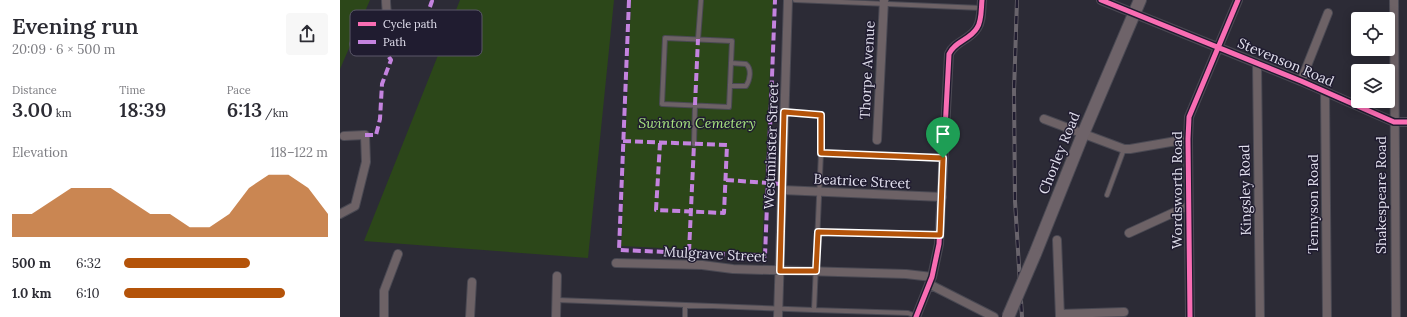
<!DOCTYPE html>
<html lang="en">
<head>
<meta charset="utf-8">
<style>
	body { margin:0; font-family:Lora,serif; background:#f7f7f7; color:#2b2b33; height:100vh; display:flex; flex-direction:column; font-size:15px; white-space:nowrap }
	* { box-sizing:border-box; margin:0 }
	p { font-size:13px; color:#7c7c81 }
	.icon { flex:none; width:22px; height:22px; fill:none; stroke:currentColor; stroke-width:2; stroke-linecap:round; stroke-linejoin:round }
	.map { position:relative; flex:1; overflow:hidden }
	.panel { display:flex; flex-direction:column; background:#fff; width:340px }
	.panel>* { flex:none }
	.tools { position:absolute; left:1011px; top:12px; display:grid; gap:8px }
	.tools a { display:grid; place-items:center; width:44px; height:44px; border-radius:4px; background:#fff; box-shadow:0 2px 10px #0003; font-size:20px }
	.pin { position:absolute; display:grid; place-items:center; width:34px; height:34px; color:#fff; margin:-41px -17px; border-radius:50% 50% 50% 0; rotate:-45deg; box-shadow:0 0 4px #0007 }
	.pin .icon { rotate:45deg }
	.round { display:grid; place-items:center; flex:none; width:42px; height:42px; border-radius:4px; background:#f7f7f7 }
	.headline { display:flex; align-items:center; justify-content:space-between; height:68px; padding:0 12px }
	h1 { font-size:22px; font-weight:600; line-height:30px }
	.figures { display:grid; grid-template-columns:repeat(3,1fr); gap:6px; height:68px; padding:4px 12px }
	.figures div { display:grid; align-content:center }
	.figures b { font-size:20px; font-weight:600 }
	.figures small { font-size:11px; font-weight:400 }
	.figures p { font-size:11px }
	.chart { height:112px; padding:8px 12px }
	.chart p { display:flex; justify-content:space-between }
	.chart svg { width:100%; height:72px; margin-top:4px; fill:#b45309; opacity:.7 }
	ul { padding:0 12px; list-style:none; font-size:13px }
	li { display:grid; grid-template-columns:64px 48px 1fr; align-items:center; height:30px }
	li i { height:10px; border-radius:5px; background:#b45309 }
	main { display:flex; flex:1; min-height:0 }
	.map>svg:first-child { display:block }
</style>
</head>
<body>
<main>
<section class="panel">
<div class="headline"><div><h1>Evening run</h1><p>20:09 · 6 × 500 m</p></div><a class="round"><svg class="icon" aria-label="share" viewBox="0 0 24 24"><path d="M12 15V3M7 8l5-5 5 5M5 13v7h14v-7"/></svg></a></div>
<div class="figures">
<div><p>Distance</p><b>3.00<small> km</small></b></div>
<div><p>Time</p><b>18:39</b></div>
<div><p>Pace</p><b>6:13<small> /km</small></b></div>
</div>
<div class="chart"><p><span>Elevation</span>118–122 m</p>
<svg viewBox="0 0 160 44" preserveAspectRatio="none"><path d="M0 44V30L10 30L20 22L30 14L40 14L50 14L60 22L70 30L80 30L90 38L100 38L110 30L120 14L130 6L140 6L150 14L160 30V44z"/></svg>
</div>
<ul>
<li><b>500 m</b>6:32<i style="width:62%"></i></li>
<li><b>1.0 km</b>6:10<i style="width:79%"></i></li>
</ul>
</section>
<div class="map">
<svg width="1067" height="317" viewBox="0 0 1067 317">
	<rect width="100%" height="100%" fill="#2c2b36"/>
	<path fill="#2c4719" d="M0,0H30L0,69Z
		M120,0H274L248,258L24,241Z
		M291,0H433L422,253L281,246Z"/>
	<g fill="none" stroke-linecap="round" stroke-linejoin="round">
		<g stroke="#4a4953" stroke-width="6">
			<path id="service" d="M455,0L641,8
				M325,38L392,41L389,107L322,104Z
				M358,39L361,0
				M390,86H406C410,80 412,69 406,64L391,63
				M445,112L481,115V153
				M354,144L355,105
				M767,195L784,149
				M478,232L599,235
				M217,300L474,310L481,153L603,159
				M474,310L568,313L576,316
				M345,317V305"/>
		</g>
		<g stroke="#4a4953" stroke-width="10">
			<path id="minor" d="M761,0L961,81L1054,122H1067
				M1054,0L1056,317
				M47,31L78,41
				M14,44L26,48L42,47C52,36 46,14 46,0
				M917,63L920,317
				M961,81L988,13
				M985,92L987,317
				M704,119L784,149H790L848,139
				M537,140L544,0
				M442,190L602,197
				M0,214L15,206L26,162L25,135L4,136
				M789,233L848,206
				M717,240L720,317
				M276,263L362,265L393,269L566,274L592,277
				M589,284L654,317
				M720,314L784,312
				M44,317V291L58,254
				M130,317L132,282
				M216,317L217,276
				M438,317L448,0
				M576,317L592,277L599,244L609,54C615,41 630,40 637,28C642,21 641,9 642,0
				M850,317L848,139L849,117L898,0"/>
		</g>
		<g stroke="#4a4953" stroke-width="14">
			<path id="primary" d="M695,254L743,134L800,0"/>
		</g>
		<use href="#service" stroke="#6d6266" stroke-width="4"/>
		<use href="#minor" stroke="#6d6266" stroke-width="8"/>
		<use href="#primary" stroke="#6e6369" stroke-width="12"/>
		<g stroke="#69646c" stroke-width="4">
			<path id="rail" d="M677,0L674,91L675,201L682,317"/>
		</g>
		<use href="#rail" stroke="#201c30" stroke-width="2.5" stroke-dasharray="8" stroke-linecap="butt"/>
		<g stroke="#4a4953" stroke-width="14" stroke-linecap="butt">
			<path id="primary-bridge" d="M668,317L695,254"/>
		</g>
		<use href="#primary-bridge" stroke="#6e6369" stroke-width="12"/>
		<path stroke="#c483df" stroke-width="4" stroke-dasharray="8 4" stroke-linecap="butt" d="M289,0L279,250L425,256L435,0
			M78,41L92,1L91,0
			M355,105L358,39
			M25,135H36L40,119L42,84L51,60L42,47
			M283,141L387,145L384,213L316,210L320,143
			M386,180L442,184
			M349,252L354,144"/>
		<g stroke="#201c30" stroke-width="8">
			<path id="cycleway" d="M761,0L961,81L1054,122H1067
				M576,317L592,277L599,244L609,54C615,41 630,40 637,28C642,21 641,9 642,0
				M850,317L848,139L849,117L898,0"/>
		</g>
		<use href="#cycleway" stroke="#f96db3" stroke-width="5"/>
	</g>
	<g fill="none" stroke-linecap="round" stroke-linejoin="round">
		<g stroke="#fff" stroke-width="8">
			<path id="route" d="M444,112L481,115V153L603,158L600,235L478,232L476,271H440Z"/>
		</g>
		<use href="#route" stroke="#b45309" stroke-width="5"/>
	</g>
	<g text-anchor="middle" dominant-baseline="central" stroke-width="3" stroke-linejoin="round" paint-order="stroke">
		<g font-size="14" fill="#e2e0ee" stroke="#201c30">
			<text transform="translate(946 62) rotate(23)">Stevenson Road</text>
			<text transform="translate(527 70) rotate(-87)">Thorpe Avenue</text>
			<text transform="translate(431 146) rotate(-88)">Westminster Street</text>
			<text transform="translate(719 153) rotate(-68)">Chorley Road</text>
			<text transform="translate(522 181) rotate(3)">Beatrice Street</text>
			<text transform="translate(837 190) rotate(-90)">Wordsworth Road</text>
			<text transform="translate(905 190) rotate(-91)">Kingsley Road</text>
			<text transform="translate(1041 195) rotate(-90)">Shakespeare Road</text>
			<text transform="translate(973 204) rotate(-90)">Tennyson Road</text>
			<text transform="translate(375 254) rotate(3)">Mulgrave Street</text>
		</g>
		<g font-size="14" font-style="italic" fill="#a7e57f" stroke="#201c30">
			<text x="357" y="123">Swinton Cemetery</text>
		</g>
	</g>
	<rect x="10" y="10" width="132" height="46" rx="6" fill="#201c30" stroke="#5a5769" stroke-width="1"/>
	<rect x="18" y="22" width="18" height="4" fill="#f96db3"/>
	<rect x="18" y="40" width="18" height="4" fill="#c483df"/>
	<g font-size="11" fill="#e2e0ee">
		<text x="43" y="28">Cycle path</text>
		<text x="43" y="46">Path</text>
	</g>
</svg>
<div class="tools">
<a><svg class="icon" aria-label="locate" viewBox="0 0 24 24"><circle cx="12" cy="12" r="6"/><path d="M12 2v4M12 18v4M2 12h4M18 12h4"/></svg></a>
<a><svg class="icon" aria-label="layers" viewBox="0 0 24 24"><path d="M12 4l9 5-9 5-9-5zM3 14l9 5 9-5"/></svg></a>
</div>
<div class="pin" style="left:603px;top:158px;background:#1e9e55"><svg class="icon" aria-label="arrive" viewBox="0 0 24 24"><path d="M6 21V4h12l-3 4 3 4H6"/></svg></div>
</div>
</main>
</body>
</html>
